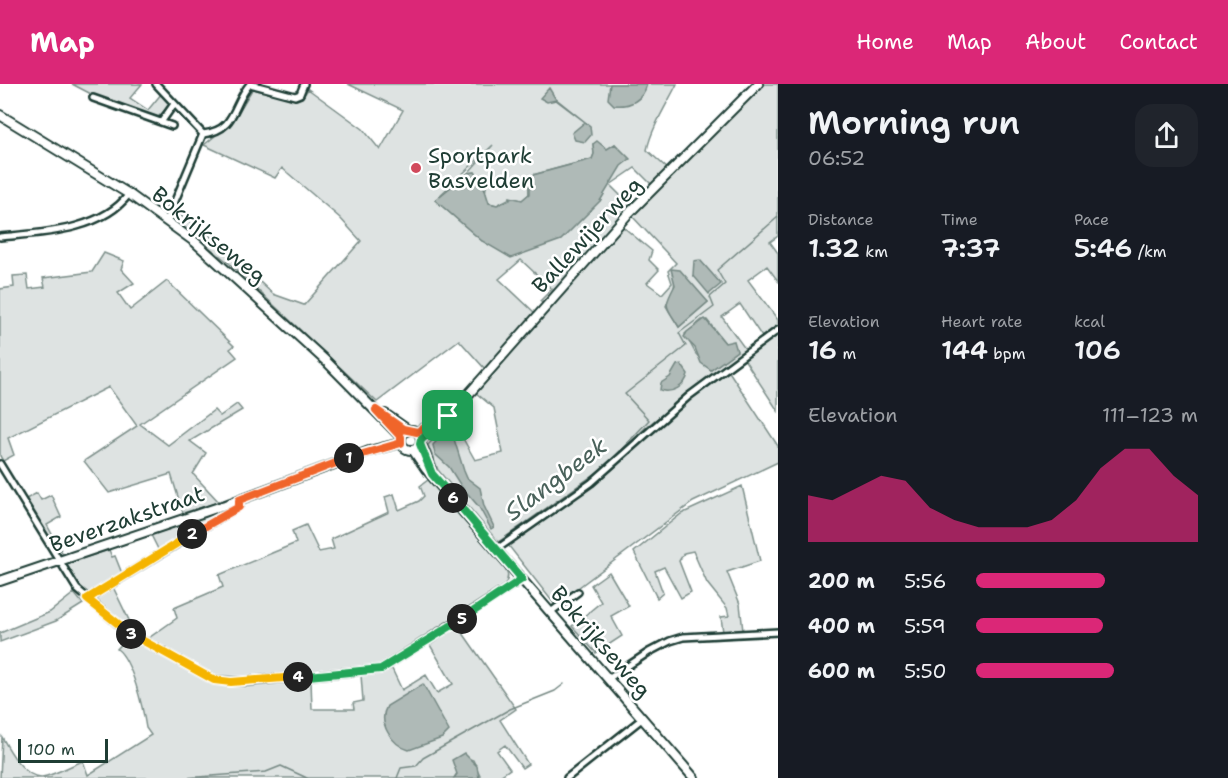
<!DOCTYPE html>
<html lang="en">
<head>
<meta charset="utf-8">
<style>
	body { margin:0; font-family:"Shantell Sans",sans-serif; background:#20242c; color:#f1f3f6; height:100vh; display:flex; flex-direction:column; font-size:22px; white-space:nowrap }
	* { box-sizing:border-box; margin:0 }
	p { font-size:20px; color:#9ea1a6 }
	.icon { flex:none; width:33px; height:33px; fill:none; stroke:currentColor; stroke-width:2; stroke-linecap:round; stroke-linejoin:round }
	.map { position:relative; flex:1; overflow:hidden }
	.details { display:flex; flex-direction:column; background:#171b24; width:450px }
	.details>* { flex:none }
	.scale { position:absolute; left:18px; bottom:15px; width:90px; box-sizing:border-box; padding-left:6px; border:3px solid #1f3d34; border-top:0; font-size:16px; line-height:21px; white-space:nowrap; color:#1f3d34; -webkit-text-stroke:4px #fff; paint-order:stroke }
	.pin { position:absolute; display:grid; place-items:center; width:51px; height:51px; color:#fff; margin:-26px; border-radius:12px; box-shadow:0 3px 9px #0006 }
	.km { position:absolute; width:30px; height:30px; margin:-15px; border-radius:50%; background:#222; color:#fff; font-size:16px; line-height:30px; text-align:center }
	.round { display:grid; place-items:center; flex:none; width:63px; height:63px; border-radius:18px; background:#20242c }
	.overview { display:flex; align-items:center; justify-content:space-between; height:102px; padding:0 30px }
	h1 { font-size:33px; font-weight:600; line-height:45px }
	.stats { display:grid; grid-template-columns:repeat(3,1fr); gap:9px; height:102px; padding:6px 30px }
	.stats div { display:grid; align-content:center }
	.stats b { font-size:26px; font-weight:600 }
	.stats small { font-size:16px; font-weight:400 }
	.stats p { font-size:16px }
	.chart { height:168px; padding:12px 30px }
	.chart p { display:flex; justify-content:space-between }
	.chart svg { width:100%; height:108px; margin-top:6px; fill:#db2777; opacity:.7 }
	ul { padding:0 30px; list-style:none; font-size:20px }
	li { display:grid; grid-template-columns:96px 72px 1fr; align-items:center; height:45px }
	li i { height:15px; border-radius:8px; background:#db2777 }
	header { display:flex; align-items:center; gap:36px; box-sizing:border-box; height:84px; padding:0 30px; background:#db2777; color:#fff }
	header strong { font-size:28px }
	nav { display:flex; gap:33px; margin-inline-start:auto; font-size:21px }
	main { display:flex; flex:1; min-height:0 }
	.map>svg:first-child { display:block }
</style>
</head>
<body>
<header>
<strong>Map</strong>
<nav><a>Home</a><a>Map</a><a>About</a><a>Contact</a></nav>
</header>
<main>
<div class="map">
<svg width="778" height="694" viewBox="0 0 778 694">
	<rect width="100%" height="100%" fill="#fff"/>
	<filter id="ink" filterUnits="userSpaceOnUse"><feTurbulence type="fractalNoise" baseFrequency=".0167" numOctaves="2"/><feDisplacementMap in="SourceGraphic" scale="12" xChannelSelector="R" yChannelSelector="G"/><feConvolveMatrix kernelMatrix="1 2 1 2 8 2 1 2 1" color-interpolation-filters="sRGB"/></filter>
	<g filter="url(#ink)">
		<path fill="#dee3e2" stroke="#7e908b" stroke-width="1.5" fill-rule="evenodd" d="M72,0H142L130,14L148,26L162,9L169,17V22L158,33L93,11Z
			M348,0H677C667,20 651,45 647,66L669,86L653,102L635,84L610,101L622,113L627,109L636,118L543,220L540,217L552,205L521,176L499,195L535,229L486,286L459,256L377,318L230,180L178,138L177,129L208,150L273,210L304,221L361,157L340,134L282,84L275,94L204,61L233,37L253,4L297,15L302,14L308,5L363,45L380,66L403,26ZM593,60L608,65L615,60L624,71L600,117L482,157L435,116L493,61L468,89L475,88L482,99L488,94C486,105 483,108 489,119L497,121L510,114L522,116L529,110V98L533,91L592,75L594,70Z
			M762,0H778V152L770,158L778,169V197L767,182L748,196L778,236V242L762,253L740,220L722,233L746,266L646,343L611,378L587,397L528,442L498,458L438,386L428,361L452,335L475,376L503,369L494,324L476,309L502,276L622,142L652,167L649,176L659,186L647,199L662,210L672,199L668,187L676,179L632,132ZM675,196L708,218L679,243L666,222L674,204ZM702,236H707L725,259L737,267L711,286L696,270L685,250Z
			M104,169L124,177L121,185L134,199L118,209L130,226L167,197L234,262L230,265L237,273L140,340L168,361L214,326L220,332L237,320L242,326L190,357L206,369L193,390L219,418L183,429L171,390L109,409L84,377L137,342L109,303L8,354L14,371L3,377L0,372V205L14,203L13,192L27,191L29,205L45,203L43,194L92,188Z
			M778,249V327L744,275Z
			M728,286L778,362V378L693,418L555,521L508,461L612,386L655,343Z
			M428,396C448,419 495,462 507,488C509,493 507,497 505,501L380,581L239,593L214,592L146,556L177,534L174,524L223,503L219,491L296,459L292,447L306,441L319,468L334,465L331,455L389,428L385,413L394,410L399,426L419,417L424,412L420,402Z
			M742,402L760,477L727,488L740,520L743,547L723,548L721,533L729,532L727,524L707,499L693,467L684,469L679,477L691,508L681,514L664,483L655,487L663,509L657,514L634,468L681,430Z
			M37,409L41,416L51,411L61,433L47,441L63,470L57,472L24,416Z
			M225,426L228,427L159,467L151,451Z
			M109,466L112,473L115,472L123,492L91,509L81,507L62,481Z
			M609,488L629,522L611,532L622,552L596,569L572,542L601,518L591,501Z
			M113,503L129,536L139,548L137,550L96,517L102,508Z
			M74,509L83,520L56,537L0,558V549L50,528Z
			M458,542L516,625L500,636L528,680L522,684L505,661L497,667L510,685L497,694H479L480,691L473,676L467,674L454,694H0L2,653C9,666 24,694 42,693C55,691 71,681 83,677L88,691L151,651L146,644C143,624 132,576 117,565L128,553L209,598L234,602L311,596L312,625H354L353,619L363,617L361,591L392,585L402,606L426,591L437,609L453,600L430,561Z"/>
		<path fill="#afbab7" stroke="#758883" stroke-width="1.5" d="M610,0H647C643,16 630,23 614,21L608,15Z
			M549,4L555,14L590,42L591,51L585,58L575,56L572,49L585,38L556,16L547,18L540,14Z
			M597,57L607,65L615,60L630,75L621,82L600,117L561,156L511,174L482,157L435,116L468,89L475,88L482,98L489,93L484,103L489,119L497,121L510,116V113L522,116L529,110V98L533,91L592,75L594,70L593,60Z
			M700,176L721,200L709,210L693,191L694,177Z
			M671,185L680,186L708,218L679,243C665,220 663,224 675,201Z
			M705,235L725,259L734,257L737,267L711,286L701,279L695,264L684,253L687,248Z
			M681,280L688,290C685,303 672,310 660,306L661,299L670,293L677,281Z
			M444,349L451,350L454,355L464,387L467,394L480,404L484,422L494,443L491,445L479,423L461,402L449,383L435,370L433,361Z
			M423,600L449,647L442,654L409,666C392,661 377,639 387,622Z
			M464,669L477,682L479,694H454L457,690L452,676Z"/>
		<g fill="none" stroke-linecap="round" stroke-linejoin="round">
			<path stroke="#758883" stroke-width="1.5" d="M497,459L606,382L649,336L625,310L686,262L679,249L714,223L710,213L725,200L717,186L778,133
				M184,694L266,688L281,682L307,694
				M397,694L401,684L416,682L423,674L510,625L555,607L564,600"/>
			<g stroke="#1f3d34" stroke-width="10">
				<path id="street" d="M156,0L203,50
					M93,14L172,42
					M162,37L174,20
					M167,136L203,50C237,46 232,20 250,0L295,12L300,10L304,0
					M0,153C41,149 102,147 129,110
					M0,380L77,505L126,547L214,596L247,598L381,585L522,495
					M497,465L591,399L689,312L778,246
					M87,515L239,422V416
					M552,527L578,508
					M608,595L649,568L670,557L683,553L778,548
					M567,694L643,634"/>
			</g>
			<g stroke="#1f3d34" stroke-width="12">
				<path id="secondary" d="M0,31L129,110L195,158L327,278L401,353
					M385,330L408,346
					M401 356a10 10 0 1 1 20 0a10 10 0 1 1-20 0Z
					M417,348L439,337
					M421,356L459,321L627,131L758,0
					M421,360L431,386
					M413,366L426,385L694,694
					M0,497L225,421L369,367L401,359"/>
			</g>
			<use href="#street" stroke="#fff" stroke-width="5"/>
			<use href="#secondary" stroke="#fff" stroke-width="8"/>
		</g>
	</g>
	<g fill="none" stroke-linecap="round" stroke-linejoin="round" filter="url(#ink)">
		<g stroke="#fff" stroke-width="12">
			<path id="split-1" d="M349,374L401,359V353L376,326L403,345L417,348L448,332"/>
		</g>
		<g stroke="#fff" stroke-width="12">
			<path id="split-2" d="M192,450L239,423V416L349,374"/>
		</g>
		<g stroke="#fff" stroke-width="12">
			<path id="split-3" d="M131,550L87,515L192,450"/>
		</g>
		<g stroke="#fff" stroke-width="12">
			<path id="split-4" d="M131,550L214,596L231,598L298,593"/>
		</g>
		<g stroke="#fff" stroke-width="12">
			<path id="split-5" d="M298,593L381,585L462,535"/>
		</g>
		<g stroke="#fff" stroke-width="12">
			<path id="split-6" d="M453,414L522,495L462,535"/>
		</g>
		<g stroke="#fff" stroke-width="12">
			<path id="split-7" d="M448,332L421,356L420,360L432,390L453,414"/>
		</g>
		<use href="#split-1" stroke="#f0652b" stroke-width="8"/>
		<use href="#split-2" stroke="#f0652b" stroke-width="8"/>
		<use href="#split-3" stroke="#f5b400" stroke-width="8"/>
		<use href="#split-4" stroke="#f5b400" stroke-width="8"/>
		<use href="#split-5" stroke="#22a559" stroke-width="8"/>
		<use href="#split-6" stroke="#22a559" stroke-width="8"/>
		<use href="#split-7" stroke="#22a559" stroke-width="8"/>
	</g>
	<circle fill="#d1495b" stroke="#fff" stroke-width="2" cx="416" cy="84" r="6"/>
	<g text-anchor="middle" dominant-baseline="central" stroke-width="5" stroke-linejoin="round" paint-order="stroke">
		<g font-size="22" fill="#1f3d34" stroke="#fff" text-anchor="start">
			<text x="428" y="71">Sportpark<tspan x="428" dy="25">Basvelden</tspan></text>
		</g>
		<g font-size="22" fill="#1f3d34" stroke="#fff">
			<text transform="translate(209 151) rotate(39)">Bokrijkseweg</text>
			<text transform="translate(587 151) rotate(-47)">Ballewijerweg</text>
			<text transform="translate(127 435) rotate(-19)">Beverzakstraat</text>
			<text transform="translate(601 558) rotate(49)">Bokrijkseweg</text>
		</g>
		<g font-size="24" font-style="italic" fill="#4a625b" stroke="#fff">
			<text transform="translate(556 395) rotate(-37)">Slangbeek</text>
		</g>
	</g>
</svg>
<div class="scale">100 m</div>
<div class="pin" style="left:448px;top:332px;background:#1e9e55"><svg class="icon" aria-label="arrive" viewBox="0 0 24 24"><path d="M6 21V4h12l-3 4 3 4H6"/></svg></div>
<b class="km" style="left:349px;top:374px">1</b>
<b class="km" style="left:192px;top:450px">2</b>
<b class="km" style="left:131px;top:550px">3</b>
<b class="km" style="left:298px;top:593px">4</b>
<b class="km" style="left:462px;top:535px">5</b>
<b class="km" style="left:453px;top:414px">6</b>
</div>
<section class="details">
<div class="overview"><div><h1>Morning run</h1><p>06:52</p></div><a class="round"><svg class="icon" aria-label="share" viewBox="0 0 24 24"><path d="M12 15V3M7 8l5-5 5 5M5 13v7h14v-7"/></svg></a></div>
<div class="stats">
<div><p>Distance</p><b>1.32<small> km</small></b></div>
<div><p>Time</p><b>7:37</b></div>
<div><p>Pace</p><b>5:46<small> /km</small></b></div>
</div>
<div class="stats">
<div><p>Elevation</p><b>16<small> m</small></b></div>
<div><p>Heart rate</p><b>144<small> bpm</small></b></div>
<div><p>kcal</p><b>106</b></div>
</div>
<div class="chart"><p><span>Elevation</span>111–123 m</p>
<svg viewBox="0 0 160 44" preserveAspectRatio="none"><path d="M0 44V25L10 27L20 22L30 17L40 19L50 30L60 35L70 38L80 38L90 38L100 35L110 27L120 14L130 6L140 6L150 17L160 25V44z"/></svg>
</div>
<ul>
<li><b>200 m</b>5:56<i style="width:58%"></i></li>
<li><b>400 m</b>5:59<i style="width:57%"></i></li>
<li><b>600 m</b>5:50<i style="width:62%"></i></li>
</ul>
</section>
</main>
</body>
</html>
